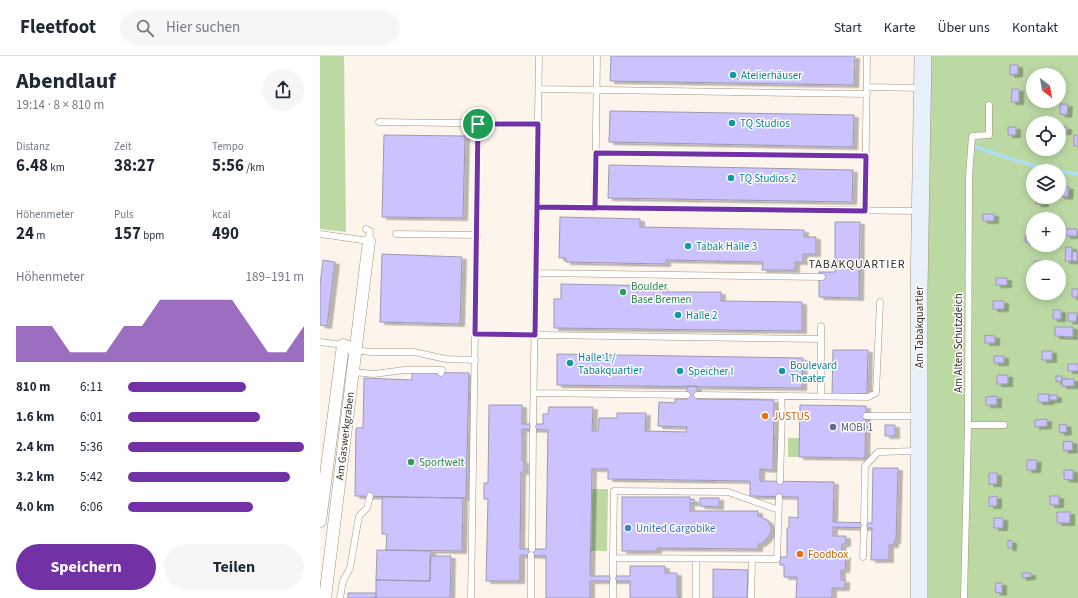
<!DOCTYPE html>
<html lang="de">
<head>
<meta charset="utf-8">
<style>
	body { margin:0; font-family:"Source Sans 3",sans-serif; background:#f6f6f7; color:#1f2937; height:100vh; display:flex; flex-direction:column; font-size:15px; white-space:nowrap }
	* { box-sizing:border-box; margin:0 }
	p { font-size:13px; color:#747a83 }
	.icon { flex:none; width:22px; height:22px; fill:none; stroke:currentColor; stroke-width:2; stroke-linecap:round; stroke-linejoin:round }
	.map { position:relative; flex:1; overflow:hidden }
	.details { display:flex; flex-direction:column; background:#fff; width:320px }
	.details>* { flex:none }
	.needle { width:26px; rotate:149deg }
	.fabs { position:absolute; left:706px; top:12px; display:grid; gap:8px }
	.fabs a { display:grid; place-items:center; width:40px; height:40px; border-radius:50%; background:#fff; box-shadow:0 2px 10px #0003; font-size:20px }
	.pin { position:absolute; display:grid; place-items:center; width:34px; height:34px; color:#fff; margin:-17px; border:2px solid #fff; border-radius:50%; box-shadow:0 1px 4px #0007 }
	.round { display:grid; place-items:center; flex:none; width:42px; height:42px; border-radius:21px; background:#f6f6f7 }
	.overview { display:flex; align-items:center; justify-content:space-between; height:68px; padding:0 16px }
	h1 { font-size:22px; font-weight:700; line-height:30px }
	.stats { display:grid; grid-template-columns:repeat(3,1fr); gap:6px; height:68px; padding:4px 16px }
	.stats div { display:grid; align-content:center }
	.stats b { font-size:17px; font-weight:700 }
	.stats small { font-size:11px; font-weight:400 }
	.stats p { font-size:11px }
	.chart { height:112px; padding:8px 16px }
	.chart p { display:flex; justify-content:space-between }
	.chart svg { width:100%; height:72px; margin-top:4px; fill:#7331a6; opacity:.7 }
	.cta { display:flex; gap:8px; margin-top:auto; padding:8px 16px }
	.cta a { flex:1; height:46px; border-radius:24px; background:#7331a6; color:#fff; font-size:16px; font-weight:700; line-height:46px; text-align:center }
	.cta a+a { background:#f6f6f7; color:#1f2937 }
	ul { padding:0 16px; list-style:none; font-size:13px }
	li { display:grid; grid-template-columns:64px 48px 1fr; align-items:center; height:30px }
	li i { height:10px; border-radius:5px; background:#7331a6 }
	header { display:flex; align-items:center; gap:24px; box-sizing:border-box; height:56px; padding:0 20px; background:#fff; border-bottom:1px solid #e0e1e3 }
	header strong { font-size:19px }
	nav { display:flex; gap:22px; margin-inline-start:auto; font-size:14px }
	.search { width:280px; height:36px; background:#f6f6f7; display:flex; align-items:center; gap:10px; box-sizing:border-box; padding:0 14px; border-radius:22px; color:#747a83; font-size:15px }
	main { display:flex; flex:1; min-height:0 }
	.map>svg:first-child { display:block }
</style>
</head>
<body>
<header>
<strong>Fleetfoot</strong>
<div class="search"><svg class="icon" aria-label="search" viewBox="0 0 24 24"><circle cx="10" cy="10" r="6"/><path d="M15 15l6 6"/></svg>Hier suchen</div>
<nav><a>Start</a><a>Karte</a><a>Über uns</a><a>Kontakt</a></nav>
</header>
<main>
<section class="details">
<div class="overview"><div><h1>Abendlauf</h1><p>19:14 · 8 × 810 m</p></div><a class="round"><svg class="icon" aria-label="share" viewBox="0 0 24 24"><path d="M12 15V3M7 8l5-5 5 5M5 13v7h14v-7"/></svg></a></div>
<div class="stats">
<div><p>Distanz</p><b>6.48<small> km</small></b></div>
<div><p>Zeit</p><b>38:27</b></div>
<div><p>Tempo</p><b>5:56<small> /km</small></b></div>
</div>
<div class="stats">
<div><p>Höhenmeter</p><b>24<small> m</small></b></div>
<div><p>Puls</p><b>157<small> bpm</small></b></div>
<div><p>kcal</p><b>490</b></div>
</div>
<div class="chart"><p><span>Höhenmeter</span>189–191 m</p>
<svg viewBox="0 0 160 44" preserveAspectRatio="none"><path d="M0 44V22L10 22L20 22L30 38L40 38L50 38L60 22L70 22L80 6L90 6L100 6L110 6L120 6L130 22L140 38L150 38L160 22V44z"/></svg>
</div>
<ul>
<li><b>810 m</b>6:11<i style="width:67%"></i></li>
<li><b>1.6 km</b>6:01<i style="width:75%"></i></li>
<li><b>2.4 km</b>5:36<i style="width:100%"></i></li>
<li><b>3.2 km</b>5:42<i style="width:92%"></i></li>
<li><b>4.0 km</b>6:06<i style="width:71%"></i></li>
</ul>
<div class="cta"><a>Speichern</a><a>Teilen</a></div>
</section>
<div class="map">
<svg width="758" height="542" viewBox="0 0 758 542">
	<defs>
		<filter id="shadow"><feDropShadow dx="4.5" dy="2.5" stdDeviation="0" flood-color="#0004"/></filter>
	</defs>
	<rect width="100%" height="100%" fill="#fdf5ec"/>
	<path fill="#bcd9a4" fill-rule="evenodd" d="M0,0H24L26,176L0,173Z
		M608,0H758V542H605ZM713,19H739V45H713ZM713,67H739V93H713ZM713,115H739V141H713ZM713,163H739V189H713ZM713,211H739V237H713Z
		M468,382H480L479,401H468Z
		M272,433H288L287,495H271Z"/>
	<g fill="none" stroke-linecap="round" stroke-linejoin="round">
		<path stroke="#adddfc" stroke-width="3" d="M656,91L688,102L722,112L758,118"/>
	</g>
	<path fill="#cbc2fe" stroke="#9c99b3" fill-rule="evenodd" filter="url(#shadow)" d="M291,0H535L534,29L290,25Z
		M690,9H698V18L690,19Z
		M692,33H699V46H691Z
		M740,48H748L747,59L740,58Z
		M290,55L534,59L533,91L289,86Z
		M688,71H696V79H688Z
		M741,71H747V76H741Z
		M64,79L145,80L143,162L62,161Z
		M754,79H758V90H754Z
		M289,109L533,114L532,146L288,142Z
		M741,130L749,131L748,141L740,140Z
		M716,142L724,143V148H716Z
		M663,158H674V165H663Z
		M240,161L320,163V171L484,174V181H496V198H483V206H475V214H442L443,206L346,204V208L246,206V202H239Z
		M515,166H540L539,242L499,241V216H515Z
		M746,173H757V180H746Z
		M705,180H713V186H705Z
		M746,191H752V205H745Z
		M752,195L757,196V205H752Z
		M62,198L142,201L140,268L60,266Z
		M3,204L15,206L7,270L0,269V229Z
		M714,205H721V211H714Z
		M676,222H687V229H676Z
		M241,228L343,230V236H401V245L482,246V275L234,272V243H241Z
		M752,233H758V241H752Z
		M673,245H684V253H673Z
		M733,254H741V263H733Z
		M748,257H757L756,266L748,265Z
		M735,271H753V281L735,280Z
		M665,279L675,280V287H665Z
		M513,294H548L547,338H512Z
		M722,295H732V304H722Z
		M237,298L483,302L482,332L237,329Z
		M674,300H684V307H674Z
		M748,308H758V315H748Z
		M92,316L149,317L146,442L35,440L36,372H43L44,322L92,324Z
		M677,319H688V328H677Z
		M736,320H742V325L736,326Z
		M742,323H754V330H742Z
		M367,330H377V343L454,344L453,414L440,413V425L514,426L513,466L552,467L553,412H578L576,485H574V489H569V504H551L552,472L513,471V480H526V488H522L521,499H526L525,514H521V524H525V532H512V542H476L477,521H464V509H460V501H467V472H469V461L478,462V441L430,440V425L288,423V413H272L270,520H310V510H345V517H357V539L360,542H310V525H270V542H226V500L200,499V525H166L168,443H164V427H168L169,349H202V368H223V358H228L229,351H273L272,375H278L279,362H297V357H326L325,375L366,376L367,371L338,370L339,346L355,347V343H367ZM202,373L228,374L226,493H200L201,416H204V405H202Z
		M718,338H729V346H718Z
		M729,339H737V344H729Z
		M677,340V349H666V341Z
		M480,349L546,350L545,402L479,401Z
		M727,363V370L715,371V364Z
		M746,368L747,376L740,377L739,369Z
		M565,369H575V380H565Z
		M752,385L753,394L744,395L743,386Z
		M707,404H717L716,414H707Z
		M744,414H753V424L744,423Z
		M669,417H677V428H669Z
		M677,440V450H669V441Z
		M730,440H739V449H730Z
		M62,441L143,442L142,495L66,494L67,478H62Z
		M302,441H370V444L373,443L375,445L373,448L370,446V455H438V460L442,461L448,465L451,471V476L447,483L441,488H438V493L337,492V495H302Z
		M380,442H399V451L380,450Z
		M737,456H750V467H737Z
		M674,462H683V472H674Z
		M688,484L692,485V492H688Z
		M57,494L111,495L110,525L56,524Z
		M110,500H131L130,542H56V524L110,525Z
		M393,513L428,514L427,542H393Z
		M702,517H711V521L702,522Z
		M676,527H682V537L675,536Z
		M28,537H56V542H28Z"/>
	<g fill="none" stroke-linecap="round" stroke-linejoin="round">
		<g stroke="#a4927b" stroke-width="7">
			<path id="lane" d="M547,31L601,32
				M219,33L547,38
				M59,66L218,68
				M276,97L546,100
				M217,151L599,155
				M275,152L277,0
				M545,155L547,0
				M0,178L49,185L50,175L46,173
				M76,178L157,179
				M216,217L502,221
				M155,278L501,283
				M0,286L23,289
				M36,294L50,296H94L126,303L155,304
				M33,316L54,318L84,314H122L121,317
				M214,337L367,339
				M377,339L548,341L556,337L560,246
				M501,340V270
				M546,360H597
				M213,368L219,0
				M648,369H684
				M460,425L462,357L461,340
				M459,454L408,436L294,435L293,502L457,503L459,441
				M544,467L545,410L558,396L598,395
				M212,493L213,373
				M543,501L544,472
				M293,520V502
				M20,542L23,525L30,512L39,460L47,452L50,440
				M151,542L158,68
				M211,542V499
				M293,542V525
				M376,542V503
				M431,542L432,503
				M644,542L648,369L649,120L652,80L669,79V49"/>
		</g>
		<g stroke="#a4927b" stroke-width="13">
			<path id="street" d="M0,465L23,289L36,294
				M5,542L49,185"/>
		</g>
		<g stroke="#a4927b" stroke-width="18">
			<path id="secondary" d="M599,542V235L603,0"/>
		</g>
		<use href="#lane" stroke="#fff" stroke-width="6"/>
		<use href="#street" stroke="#fff" stroke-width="12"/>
		<use href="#secondary" stroke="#e8f0fa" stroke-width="17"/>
	</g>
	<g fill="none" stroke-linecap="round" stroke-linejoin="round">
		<g stroke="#fff" stroke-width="8">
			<path id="route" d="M158,68L155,278L215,279L217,151L545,155L546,100L276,97L275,152L217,151L218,68H158"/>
		</g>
		<use href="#route" stroke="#7331a6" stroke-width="5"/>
	</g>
	<g fill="#0f9aa8" stroke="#fff" stroke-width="1.5">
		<circle cx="413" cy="19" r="4"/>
		<circle cx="412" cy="67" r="4"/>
		<circle cx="411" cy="122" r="4"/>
		<circle cx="368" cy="190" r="4"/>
		<circle cx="358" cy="259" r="4"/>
		<circle cx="250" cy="307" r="4"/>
		<circle cx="360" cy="315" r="4"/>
		<circle cx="462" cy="315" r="4"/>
	</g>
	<g fill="#2e9e5b" stroke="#fff" stroke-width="1.5">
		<circle cx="303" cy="236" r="4"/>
		<circle cx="91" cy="406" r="4"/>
	</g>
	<g fill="#e8710a" stroke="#fff" stroke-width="1.5">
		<circle cx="445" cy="360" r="4"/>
		<circle cx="480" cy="498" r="4"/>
	</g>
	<circle fill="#5c6f8a" stroke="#fff" stroke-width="1.5" cx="513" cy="371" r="4"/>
	<circle fill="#3f7fe0" stroke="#fff" stroke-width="1.5" cx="308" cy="472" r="4"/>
	<g text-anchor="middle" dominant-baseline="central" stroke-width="3" stroke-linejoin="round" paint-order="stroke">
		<g font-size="11" fill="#0d838f" stroke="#fff" text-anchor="start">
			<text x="421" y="19">Atelierhäuser</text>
			<text x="420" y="67">TQ Studios</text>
			<text x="419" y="122">TQ Studios 2</text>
			<text x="376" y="190">Tabak Halle 3</text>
			<text x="366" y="259">Halle 2</text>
			<text x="258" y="301">Halle 1 /<tspan x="258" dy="13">Tabakquartier</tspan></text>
			<text x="470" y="309">Boulevard<tspan x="470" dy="13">Theater</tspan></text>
			<text x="368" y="315">Speicher I</text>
		</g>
		<g font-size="11" fill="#27864d" stroke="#fff" text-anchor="start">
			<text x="311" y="230">Boulder<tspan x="311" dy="13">Base Bremen</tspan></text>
			<text x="99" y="406">Sportwelt</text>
		</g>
		<g font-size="11" fill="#373027" stroke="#fff">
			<text transform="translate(599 271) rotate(-90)">Am Tabakquartier</text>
			<text transform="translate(638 287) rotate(-90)">Am Alten Schutzdeich</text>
			<text transform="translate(25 380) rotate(-83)">Am Gaswerkgraben</text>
		</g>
		<g font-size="11" fill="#c56008" stroke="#fff" text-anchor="start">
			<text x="453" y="360">JUSTUS</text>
			<text x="488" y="498">Foodbox</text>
		</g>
		<g font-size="11" fill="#4e5e75" stroke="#fff" text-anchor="start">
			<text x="521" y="371">MOBI 1</text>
		</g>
		<g font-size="11" fill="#366cbe" stroke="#fff" text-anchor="start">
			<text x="316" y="472">United Cargobike</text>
		</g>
		<g font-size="12" letter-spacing="1" fill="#373027" stroke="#fff">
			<text x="537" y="208">TABAKQUARTIER</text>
		</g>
	</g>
</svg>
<div class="fabs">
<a><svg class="needle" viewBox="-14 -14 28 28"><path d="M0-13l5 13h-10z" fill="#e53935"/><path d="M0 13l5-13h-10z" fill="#747a83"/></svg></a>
<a><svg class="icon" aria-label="locate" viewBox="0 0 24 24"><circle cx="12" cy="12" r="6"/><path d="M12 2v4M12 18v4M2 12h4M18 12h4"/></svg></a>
<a><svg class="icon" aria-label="layers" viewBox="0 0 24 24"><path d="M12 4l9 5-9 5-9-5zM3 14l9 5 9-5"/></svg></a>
<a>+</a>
<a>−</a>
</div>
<div class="pin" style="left:158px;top:68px;background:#1e9e55"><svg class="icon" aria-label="arrive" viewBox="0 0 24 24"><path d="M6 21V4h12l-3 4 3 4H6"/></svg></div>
</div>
</main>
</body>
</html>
